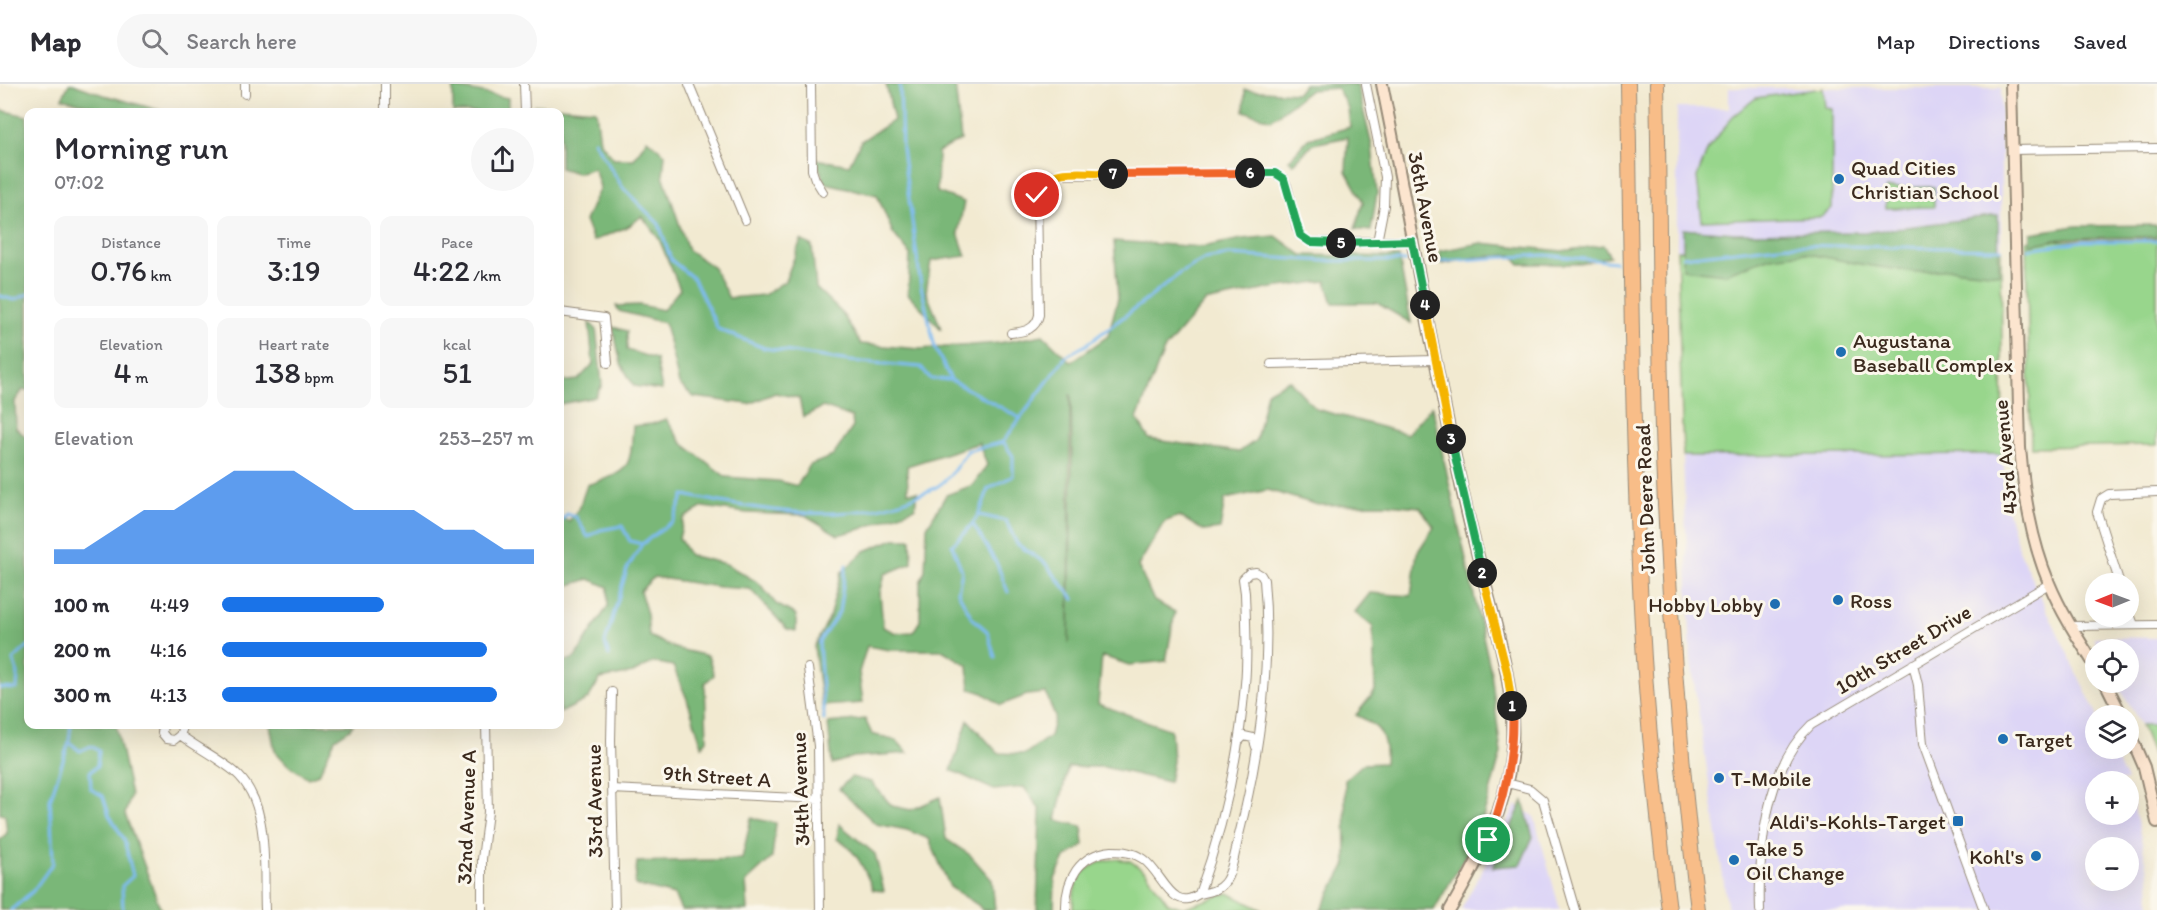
<!DOCTYPE html>
<html lang="en">
<head>
<meta charset="utf-8">
<style>
	body { margin:0; font-family:Itim,sans-serif; background:#f7f7f7; color:#2b2b33; height:100vh; display:flex; flex-direction:column; font-size:22px; white-space:nowrap }
	* { box-sizing:border-box; margin:0 }
	p { font-size:20px; color:#7c7c81 }
	.icon { flex:none; width:33px; height:33px; fill:none; stroke:currentColor; stroke-width:2; stroke-linecap:round; stroke-linejoin:round }
	.map { position:relative; flex:1; overflow:hidden }
	.side { position:absolute; left:24px; top:24px; width:540px; height:621px; display:flex; flex-direction:column; background:#fff; border-radius:12px; box-shadow:0 6px 24px #0002 }
	.side>* { flex:none }
	.needle { width:39px; rotate:269deg }
	.tools { position:absolute; left:2085px; top:489px; display:grid; gap:12px }
	.tools a { display:grid; place-items:center; width:54px; height:54px; border-radius:50%; background:#fff; box-shadow:0 6px 24px #0002; font-size:30px }
	.pin { position:absolute; display:grid; place-items:center; width:51px; height:51px; color:#fff; margin:-26px; border:3px solid #fff; border-radius:50%; box-shadow:0 2px 6px #0007 }
	.km { position:absolute; width:30px; height:30px; margin:-15px; border-radius:50%; background:#222; color:#fff; font-size:16px; line-height:30px; text-align:center }
	.round { display:grid; place-items:center; flex:none; width:63px; height:63px; border-radius:32px; background:#f7f7f7 }
	.summary { display:flex; align-items:center; justify-content:space-between; height:102px; padding:0 30px }
	h1 { font-size:33px; font-weight:600; line-height:45px }
	.stats { display:grid; grid-template-columns:repeat(3,1fr); gap:9px; height:102px; padding:6px 30px }
	.stats div { display:grid; align-content:center; border-radius:12px; background:#f7f7f7; text-align:center }
	.stats b { font-size:30px; font-weight:600 }
	.stats small { font-size:16px; font-weight:400 }
	.stats p { font-size:16px }
	.chart { height:168px; padding:12px 30px }
	.chart p { display:flex; justify-content:space-between }
	.chart svg { width:100%; height:108px; margin-top:6px; fill:#1a73e8; opacity:.7 }
	ul { padding:0 30px; list-style:none; font-size:20px }
	li { display:grid; grid-template-columns:96px 72px 1fr; align-items:center; height:45px }
	li i { height:15px; border-radius:8px; background:#1a73e8 }
	header { display:flex; align-items:center; gap:36px; box-sizing:border-box; height:84px; padding:0 30px; background:#fff; border-bottom:2px solid #e1e1e2 }
	header strong { font-size:28px }
	nav { display:flex; gap:33px; margin-inline-start:auto; font-size:21px }
	.search { width:420px; height:54px; background:#f7f7f7; display:flex; align-items:center; gap:15px; box-sizing:border-box; padding:0 21px; border-radius:33px; color:#7c7c81; font-size:22px }
	.map>svg:first-child { display:block }
</style>
</head>
<body>
<header>
<strong>Map</strong>
<div class="search"><svg class="icon" aria-label="search" viewBox="0 0 24 24"><circle cx="10" cy="10" r="6"/><path d="M15 15l6 6"/></svg>Search here</div>
<nav><a>Map</a><a>Directions</a><a>Saved</a></nav>
</header>
<div class="map">
<svg width="2157" height="826" viewBox="0 0 2157 826">
	<rect width="100%" height="100%" fill="#fbf7ec"/>
	<filter id="ink" filterUnits="userSpaceOnUse"><feTurbulence type="fractalNoise" baseFrequency=".0167" numOctaves="2"/><feDisplacementMap in="SourceGraphic" scale="12" xChannelSelector="R" yChannelSelector="G"/><feConvolveMatrix kernelMatrix="1 2 1 2 8 2 1 2 1" color-interpolation-filters="sRGB"/></filter>
	<filter id="wash" filterUnits="userSpaceOnUse"><feTurbulence type="fractalNoise" baseFrequency=".008" numOctaves="4" result="noise"/><feDisplacementMap in="SourceGraphic" scale="24" xChannelSelector="R" yChannelSelector="G"/><feGaussianBlur stdDeviation="1.35" result="paint"/><feColorMatrix in="noise" values="0 0 0 0 0 0 0 0 0 0 0 0 0 0 0 0 0 1.4 0 .05"/><feComposite in="paint" operator="in"/></filter>
	<g filter="url(#wash)">
		<rect width="100%" height="100%" fill="#f2ead1"/>
		<path fill="#ddd5f6" fill-rule="evenodd" d="M1729,4H2001V166H1677V24H1729Z
			M2003,370L2007,424L2020,470L2097,631L2096,664L2112,665L2127,697L2096,698V730H2128L2129,701L2149,791L2150,826H1728L1691,578L1683,372ZM2096,764H2128V796H2096Z
			M2093,553L2157,554V641H2141L2117,599L2128,598V566L2099,565Z
			M1516,721L1534,732L1560,826H1461Z"/>
		<path fill="#98d68c" stroke="#6a8055" stroke-width="1.5" d="M1823,4L1825,23L1832,25V124L1821,133L1702,137L1697,93L1708,65L1733,32L1756,14Z
			M1934,103V123L1886,124V104Z
			M2157,155V361L2031,363L2026,157Z
			M1677,166H2001L2003,370L1683,372Z
			M2141,641H2157V682Z
			M1116,775L1130,777L1146,788L1168,819L1183,824L1228,809L1262,826H1073C1072,794 1084,779 1116,775Z"/>
		<path fill="#7ab778" stroke="#5a704b" stroke-width="1.5" fill-rule="evenodd" d="M69,0H73L104,11L166,28H101L100,24L62,14Z
			M886,0H955L961,56L938,68L937,108L964,118L958,149L966,172L931,177L926,208L942,246L908,210L910,170L893,149L877,111L826,99L815,75L849,81L861,57L894,36Z
			M1304,0H1357L1372,62L1377,109L1371,147L1355,145L1363,118L1346,87L1348,53L1313,60L1293,80L1289,76L1308,55L1350,43L1348,24L1337,4L1310,6L1271,36L1244,27L1245,6L1297,9Z
			M453,3L508,14V28H453Z
			M534,21L596,26L600,58L614,75H634L647,55L665,70L663,91L688,166L713,183L729,214L764,211L785,197L801,156L812,162L816,204L842,229L861,260L920,265L999,259L1043,251L1071,278L1108,252L1118,214L1114,157L1202,163L1242,155L1276,152L1302,171L1399,173L1411,239L1377,219H1333L1326,197L1272,204L1205,218L1164,266L1137,335L1149,355L1239,368L1256,356L1267,308L1289,296L1316,325L1407,350L1432,322L1491,588L1501,669L1479,748L1434,826H1321L1346,780L1345,696L1363,680L1385,679C1387,652 1381,642 1356,631L1375,607L1373,543L1355,528L1370,509L1411,512L1417,469L1434,443L1420,423L1387,420L1318,421L1268,406L1225,415L1220,445L1204,447L1179,432L1164,438L1138,482L1154,517L1175,528L1166,577L1129,581L1102,572L1098,620L1171,646L1173,677L1169,698L1104,683H1068L1056,736L1082,742L1084,761L1065,774L1055,795L1054,826H1037L1040,726L1024,703L994,706L951,686L968,636L998,669L1025,670L1050,652L1055,633L1046,609L1027,611L1001,621L983,609L970,605L968,581L942,566H890L867,562L859,588L863,619L822,622L814,563L829,534L841,489L865,467L894,455H911L912,479L885,490L880,509L883,543L896,549L913,548L920,537V499L925,486L927,443L946,411L973,401L987,381L979,359L907,382L908,408H917L915,424L861,445L838,451L805,431L747,429L703,423L684,434L679,454L689,471L726,480L759,499L776,520L796,531V547L787,545L750,505L719,503L654,493L640,507L647,530L649,552L674,564L708,572L714,591L705,599L707,656L702,662L687,615L673,582L653,578L633,589L600,595L588,615L560,629V579L575,574L586,556L608,522V503L589,495L560,504V434L569,437L579,424L587,401C631,387 630,386 633,342L652,340L666,335L682,359L726,393L778,397L797,402L810,381L833,372L853,343L852,333L823,323L803,333L799,314L775,309L749,320L694,313L679,300L665,239L619,227L616,222L640,221L663,226L680,205L659,155L642,132L629,142L593,157L585,137L600,103L594,84L577,89L560,84V28H534ZM1071,311L1072,372L1069,559L1070,311Z
			M0,26L27,32L28,61V306H23L15,317L16,344L28,355V640L116,641L131,711L125,730L161,826H0V756L7,749L5,731L0,730Z
			M1998,131L1999,190L1951,185L1915,188L1865,181L1804,169L1770,173L1725,190L1683,185V145L1735,149L1869,148Z
			M2157,141V153L2066,154L2030,161L2031,149L2076,142Z
			M1481,159L1562,167L1603,161L1610,172L1580,180H1520L1512,171L1477,173L1442,180L1439,167Z
			M589,238L596,245L602,301L595,313L560,320V298L578,296L593,280Z
			M613,243L627,247V266L656,275L662,306L634,302L621,280Z
			M865,635L872,650L897,657L908,669L854,673L832,680L828,639Z
			M270,641V640L353,641L350,645L335,655L319,690L308,694L287,680L275,667Z
			M851,693L871,698L892,722L911,726L940,713L946,755L970,771L992,796L995,826H982L978,821L950,803L929,755L907,746L876,740L839,705Z
			M1523,717L1533,753L1520,781L1493,783Z
			M751,734L776,739L772,774L746,798L748,826H681L674,811L635,801L637,778L742,775Z
			M839,740L875,770L884,807L873,806C865,786 857,766 837,755Z"/>
		<g fill="none" stroke-linecap="round" stroke-linejoin="round">
			<path stroke="#7fbcf2" stroke-width="3" d="M900,0L902,64L921,202L935,264L951,296L1020,334
				M594,57L623,104L659,140L671,176L694,195L718,245L764,264L850,277L921,283L931,295L951,296
				M2028,165L2083,157H2157
				M1682,173L1788,161L2001,165
				M1428,178L1545,171L1615,178
				M0,212L14,216L28,210
				M979,431L1006,437L1017,460L1045,479L1074,515
				M560,438L567,430L576,433L588,453L600,446L622,442L630,457L642,460L673,437L684,411C758,425 846,444 918,411C925,408 936,405 942,399C953,390 960,378 967,367L1003,358L1067,271L1086,261L1153,211L1180,189L1205,175L1229,171L1326,177H1406
				M973,440L997,480L1008,508
				M609,572L605,559L627,485L642,460
				M995,573L987,547L972,534L958,508L962,487L952,461C972,443 981,431 988,405L1013,392V372L1004,359
				M0,604L17,605L18,590L13,576L28,562
				M824,636L819,558L839,528L846,481
				M71,640L69,658L80,667L91,662L99,667L97,682L90,688L91,705L103,712L109,731L124,755L133,792L122,802L123,826
				M11,826L33,807L53,779L50,716L69,658"/>
		</g>
	</g>
	<g filter="url(#ink)">
		<g fill="none" stroke-linecap="round" stroke-linejoin="round">
			<g stroke="#968a78" stroke-width="10">
				<path id="street" d="M245,0V10
					M524,0L525,28
					M689,0L745,136
					M811,0L812,86L815,95L823,108
					M1366,0L1385,93L1384,122L1377,158
					M385,28V0
					M2012,66L2157,64
					M560,228L604,234L608,279
					M1011,249C1025,248 1036,245 1039,231L1037,111C1038,101 1043,95 1052,91L1275,89L1284,95L1287,102L1297,144L1300,151L1310,158L1412,157
					M1271,280L1435,276
					M1256,488L1261,491L1264,496C1272,582 1260,668 1239,751C1236,764 1232,790 1224,799C1218,807 1208,808 1199,810C1224,742 1239,672 1245,600C1248,570 1246,539 1245,509L1243,495L1249,489Z
					M2120,500L2097,428L2101,415L2109,410L2157,408
					M2128,525L2134,541
					M2070,542L2157,541
					M1913,580L1918,601L1923,660L1984,826
					M808,584L818,662L820,826
					M612,608L611,657L615,826
					M163,640L162,649L167,655L174,656L180,651
					M180,651C198,664 218,674 235,688C271,719 263,783 265,826
					M180,651L182,646L180,640
					M1239,657L1244,652L1253,654L1256,663
					M1507,699L1530,705L1543,716L1575,826
					M612,705L819,715
					M482,826V775L488,728L486,640
					M1066,826C1065,796 1079,770 1112,767C1123,767 1133,768 1143,775C1157,785 1164,805 1177,813C1186,818 1192,814 1199,810
					M1760,826C1758,766 1766,684 1811,641L2049,500"/>
			</g>
			<g stroke="#968a78" stroke-width="14">
				<path id="secondary" d="M1382,0C1409,132 1431,265 1460,396C1468,434 1478,473 1488,511C1501,561 1515,610 1512,662C1508,723 1480,774 1450,826
					M2011,0L2020,364C2024,410 2031,456 2049,499C2061,528 2079,556 2096,583
					M2105,598L2122,632
					M2128,646L2144,683L2157,738"/>
			</g>
			<g stroke="#968a78" stroke-width="16">
				<path id="highway" d="M1628,0C1631,180 1632,361 1642,541C1647,636 1657,731 1669,826
					M1657,0C1660,124 1658,249 1663,373C1669,524 1680,675 1698,826"/>
			</g>
			<use href="#street" stroke="#fff" stroke-width="8"/>
			<use href="#secondary" stroke="#fce5cf" stroke-width="10"/>
			<use href="#highway" stroke="#f8bd88" stroke-width="14"/>
		</g>
	</g>
	<g fill="none" stroke-linecap="round" stroke-linejoin="round" filter="url(#ink)">
		<g stroke="#fff" stroke-width="12">
			<path id="split-1" d="M1488,756C1505,713 1515,669 1512,622"/>
		</g>
		<g stroke="#fff" stroke-width="12">
			<path id="split-2" d="M1482,489L1507,588L1512,622"/>
		</g>
		<g stroke="#fff" stroke-width="12">
			<path id="split-3" d="M1451,355L1482,489"/>
		</g>
		<g stroke="#fff" stroke-width="12">
			<path id="split-4" d="M1425,221L1451,355"/>
		</g>
		<g stroke="#fff" stroke-width="12">
			<path id="split-5" d="M1341,159L1412,157L1425,221"/>
		</g>
		<g stroke="#fff" stroke-width="12">
			<path id="split-6" d="M1250,89H1275L1284,95L1300,151L1310,158L1341,159"/>
		</g>
		<g stroke="#fff" stroke-width="12">
			<path id="split-7" d="M1113,90L1250,89"/>
		</g>
		<g stroke="#fff" stroke-width="12">
			<path id="split-8" d="M1037,111C1041,80 1090,90 1113,90"/>
		</g>
		<use href="#split-1" stroke="#f0652b" stroke-width="8"/>
		<use href="#split-2" stroke="#f5b400" stroke-width="8"/>
		<use href="#split-3" stroke="#22a559" stroke-width="8"/>
		<use href="#split-4" stroke="#f5b400" stroke-width="8"/>
		<use href="#split-5" stroke="#22a559" stroke-width="8"/>
		<use href="#split-6" stroke="#22a559" stroke-width="8"/>
		<use href="#split-7" stroke="#f0652b" stroke-width="8"/>
		<use href="#split-8" stroke="#f5b400" stroke-width="8"/>
	</g>
	<g fill="#1f6fb2" stroke="#fbf7ec" stroke-width="2">
		<circle cx="1839" cy="95" r="6"/>
		<circle cx="1841" cy="268" r="6"/>
		<circle cx="1838" cy="516" r="6"/>
		<circle cx="1775" cy="520" r="6"/>
		<circle cx="2003" cy="655" r="6"/>
		<circle cx="1719" cy="694" r="6"/>
		<rect x="1952" y="731" width="12" height="12" rx="3"/>
		<circle cx="2036" cy="772" r="6"/>
		<circle cx="1734" cy="776" r="6"/>
	</g>
	<g text-anchor="middle" dominant-baseline="central" stroke-width="6" stroke-linejoin="round" paint-order="stroke">
		<g font-size="21" fill="#3b2a1e" stroke="#fbf7ec" text-anchor="start">
			<text x="1851" y="83">Quad Cities<tspan x="1851" dy="24">Christian School</tspan></text>
			<text x="1853" y="256">Augustana<tspan x="1853" dy="24">Baseball Complex</tspan></text>
			<text x="1850" y="516">Ross</text>
			<text x="1763" y="520" text-anchor="end">Hobby Lobby</text>
			<text x="2015" y="655">Target</text>
			<text x="1731" y="694">T-Mobile</text>
			<text x="1946" y="737" text-anchor="end">Aldi's-Kohls-Target</text>
			<text x="1746" y="764">Take 5<tspan x="1746" dy="24">Oil Change</tspan></text>
			<text x="2024" y="772" text-anchor="end">Kohl's</text>
		</g>
		<g font-size="21" fill="#3b2a1e" stroke="#fbf7ec">
			<text transform="translate(1426 123) rotate(79)">36th Avenue</text>
			<text transform="translate(2005 373) rotate(-95)">43rd Avenue</text>
			<text transform="translate(1645 415) rotate(-92)">John Deere Road</text>
			<text transform="translate(1903 565) rotate(-31)">10th Street Drive</text>
			<text transform="translate(717 692) rotate(4)">9th Street A</text>
			<text transform="translate(800 705) rotate(-92)">34th Avenue</text>
			<text transform="translate(594 717) rotate(-91)">33rd Avenue</text>
			<text transform="translate(466 733) rotate(-88)">32nd Avenue A</text>
		</g>
	</g>
</svg>
<div class="tools">
<a><svg class="needle" viewBox="-14 -14 28 28"><path d="M0-13l5 13h-10z" fill="#e53935"/><path d="M0 13l5-13h-10z" fill="#7c7c81"/></svg></a>
<a><svg class="icon" aria-label="locate" viewBox="0 0 24 24"><circle cx="12" cy="12" r="6"/><path d="M12 2v4M12 18v4M2 12h4M18 12h4"/></svg></a>
<a><svg class="icon" aria-label="layers" viewBox="0 0 24 24"><path d="M12 4l9 5-9 5-9-5zM3 14l9 5 9-5"/></svg></a>
<a>+</a>
<a>−</a>
</div>
<div class="pin" style="left:1488px;top:756px;background:#1e9e55"><svg class="icon" aria-label="arrive" viewBox="0 0 24 24"><path d="M6 21V4h12l-3 4 3 4H6"/></svg></div>
<div class="pin" style="left:1037px;top:111px;background:#d93025"><svg class="icon" aria-label="check" viewBox="0 0 24 24"><path d="M5 12l5 5 9-10"/></svg></div>
<b class="km" style="left:1512px;top:622px">1</b>
<b class="km" style="left:1482px;top:489px">2</b>
<b class="km" style="left:1451px;top:355px">3</b>
<b class="km" style="left:1425px;top:221px">4</b>
<b class="km" style="left:1341px;top:159px">5</b>
<b class="km" style="left:1250px;top:89px">6</b>
<b class="km" style="left:1113px;top:90px">7</b>
<section class="side">
<div class="summary"><div><h1>Morning run</h1><p>07:02</p></div><a class="round"><svg class="icon" aria-label="share" viewBox="0 0 24 24"><path d="M12 15V3M7 8l5-5 5 5M5 13v7h14v-7"/></svg></a></div>
<div class="stats">
<div><p>Distance</p><b>0.76<small> km</small></b></div>
<div><p>Time</p><b>3:19</b></div>
<div><p>Pace</p><b>4:22<small> /km</small></b></div>
</div>
<div class="stats">
<div><p>Elevation</p><b>4<small> m</small></b></div>
<div><p>Heart rate</p><b>138<small> bpm</small></b></div>
<div><p>kcal</p><b>51</b></div>
</div>
<div class="chart"><p><span>Elevation</span>253–257 m</p>
<svg viewBox="0 0 160 44" preserveAspectRatio="none"><path d="M0 44V38L10 38L20 30L30 22L40 22L50 14L60 6L70 6L80 6L90 14L100 22L110 22L120 22L130 30L140 30L150 38L160 38V44z"/></svg>
</div>
<ul>
<li><b>100 m</b>4:49<i style="width:52%"></i></li>
<li><b>200 m</b>4:16<i style="width:85%"></i></li>
<li><b>300 m</b>4:13<i style="width:88%"></i></li>
</ul>
</section>
</div>
</body>
</html>
